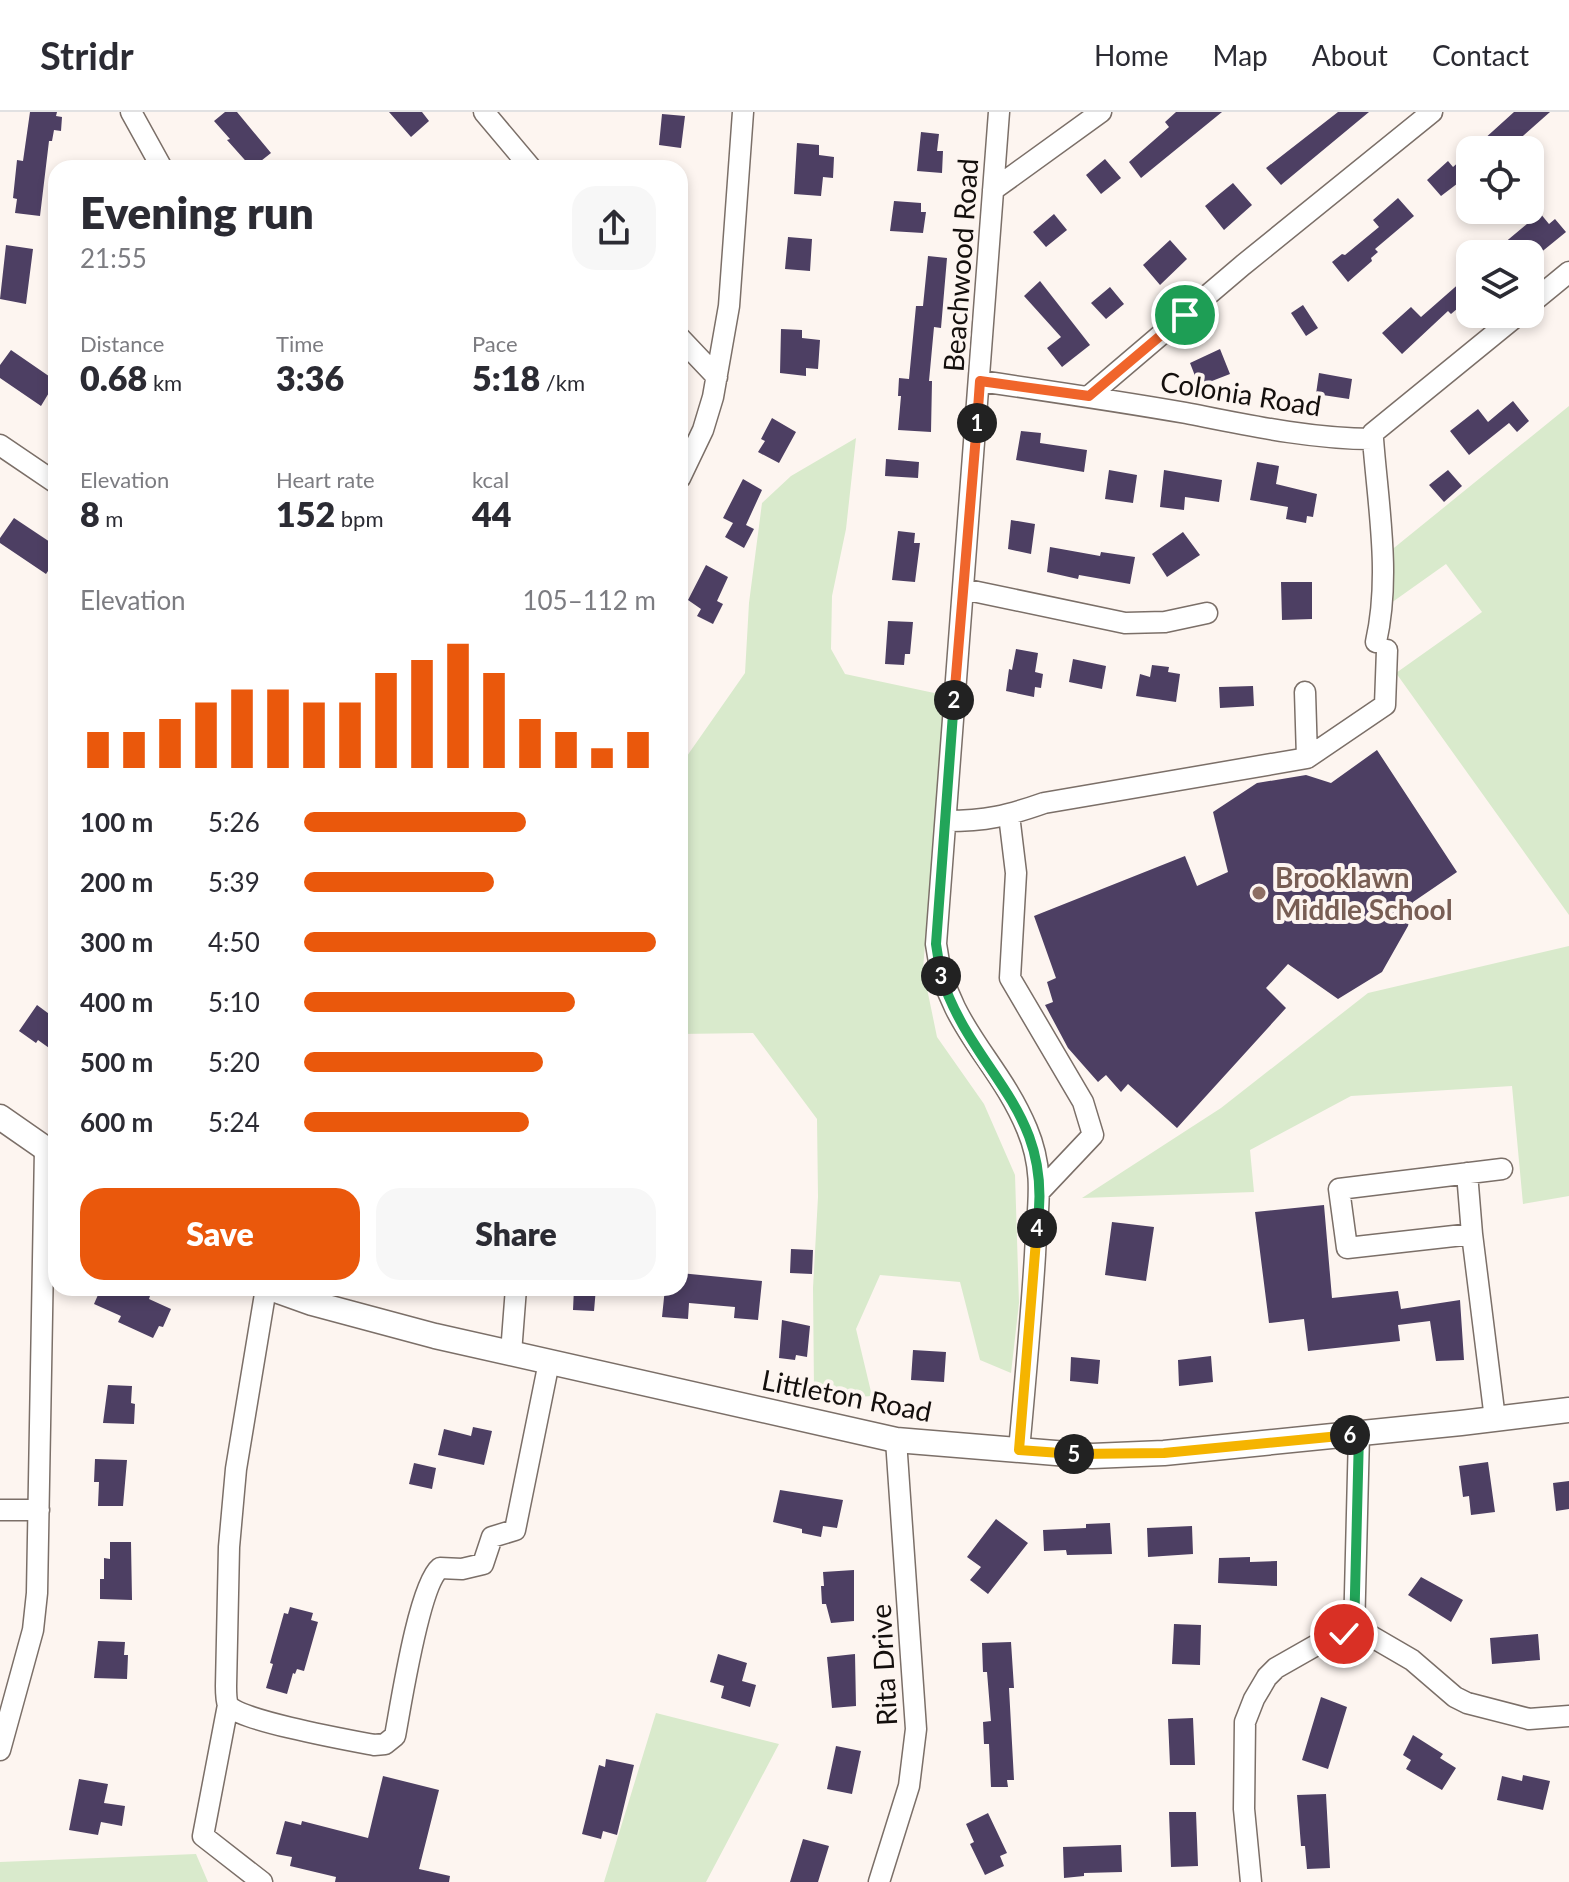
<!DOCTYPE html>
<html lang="en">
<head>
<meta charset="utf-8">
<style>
	body { margin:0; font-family:Lato,sans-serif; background:#f7f7f7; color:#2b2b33; height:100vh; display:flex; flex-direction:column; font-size:30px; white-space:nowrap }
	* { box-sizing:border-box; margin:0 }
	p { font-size:26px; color:#7c7c81 }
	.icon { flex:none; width:44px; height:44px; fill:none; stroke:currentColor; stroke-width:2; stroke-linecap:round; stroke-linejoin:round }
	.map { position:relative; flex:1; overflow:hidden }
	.sheet { position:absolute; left:48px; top:48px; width:640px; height:1136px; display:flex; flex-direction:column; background:#fff; border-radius:24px; box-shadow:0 4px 12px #0003 }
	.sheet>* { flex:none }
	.fabs { position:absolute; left:1456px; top:24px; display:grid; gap:16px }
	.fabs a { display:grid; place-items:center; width:88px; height:88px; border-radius:16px; background:#fff; box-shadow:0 4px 12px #0003; font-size:40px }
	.pin { position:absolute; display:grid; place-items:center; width:68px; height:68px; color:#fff; margin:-34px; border:4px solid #fff; border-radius:50%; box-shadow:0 2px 8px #0007 }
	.km { position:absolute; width:40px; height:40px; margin:-20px; border-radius:50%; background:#222; color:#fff; font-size:22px; line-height:40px; text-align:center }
	.round { display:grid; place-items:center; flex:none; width:84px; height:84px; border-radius:24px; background:#f7f7f7 }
	.summary { display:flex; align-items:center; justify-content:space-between; height:136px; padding:0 32px }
	h1 { font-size:44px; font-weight:800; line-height:60px }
	.metrics { display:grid; grid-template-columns:repeat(3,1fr); gap:12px; height:136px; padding:8px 32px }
	.metrics div { display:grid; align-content:center }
	.metrics b { font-size:34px; font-weight:800 }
	.metrics small { font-size:22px; font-weight:400 }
	.metrics p { font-size:22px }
	.chart { height:224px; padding:16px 32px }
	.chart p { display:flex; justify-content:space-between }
	.chart svg { width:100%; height:144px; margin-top:8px; stroke:#ea580c; stroke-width:6 }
	.primary-button { display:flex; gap:16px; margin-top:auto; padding:16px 32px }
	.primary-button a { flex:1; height:92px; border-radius:24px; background:#ea580c; color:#fff; font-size:32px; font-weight:800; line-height:92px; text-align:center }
	.primary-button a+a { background:#f7f7f7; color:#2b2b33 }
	ul { padding:0 32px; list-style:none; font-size:26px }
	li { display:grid; grid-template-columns:128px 96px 1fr; align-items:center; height:60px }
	li i { height:20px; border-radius:10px; background:#ea580c }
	header { display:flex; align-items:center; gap:48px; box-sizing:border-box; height:112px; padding:0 40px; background:#fff; border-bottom:2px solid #e1e1e2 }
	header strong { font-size:38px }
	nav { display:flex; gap:44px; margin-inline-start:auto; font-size:28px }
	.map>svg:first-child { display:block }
</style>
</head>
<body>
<header>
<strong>Stridr</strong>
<nav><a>Home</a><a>Map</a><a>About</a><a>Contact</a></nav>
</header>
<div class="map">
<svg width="1569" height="1770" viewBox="0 0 1569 1770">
	<rect width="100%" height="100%" fill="#fdf5f0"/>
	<path fill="#d9eacc" d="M1569,294V803L1396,561L1482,500L1446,452L1384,496V444Z
		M856,326L846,417L832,484L831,537L845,562L939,582L944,605L923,857L937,925L984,992L1015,1063L1019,1191L1011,1261L980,1248L960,1170L880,1163L856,1217L872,1284L827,1287L814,1277L813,1176L818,1085L817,1007L753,921L680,922V654L745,561L749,491L762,391L791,364Z
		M1569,834V1084L1523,1092L1512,974L1351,984L1250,1038L1254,1080L1082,1086L1221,996L1368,881Z
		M656,1601L779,1632L706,1770H604Z
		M196,1742L208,1770H0V1750Z"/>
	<path fill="#4d3f63" d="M30,0H57L56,4L62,5L61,19L54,18L52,29H49L40,104L15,101L17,87L13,86L17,48L23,49Z
		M225,0H237L271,41L252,56L227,28L230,27L214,9Z
		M389,0H422L429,9L411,25Z
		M1176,0H1222L1141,66L1129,50L1169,15L1165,10Z
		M1338,0H1369L1281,73L1266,56Z
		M1514,0H1550L1507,38H1472Z
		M662,2L685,4L681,36L659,33Z
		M921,20L939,22L937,39H943L942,61L917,59Z
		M797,31L819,33V43L834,45L833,66L823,65L821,84L794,82Z
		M1470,40V62L1441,84L1427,68L1448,49L1453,55Z
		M1105,47L1121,66L1101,82L1086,63Z
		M1233,71L1252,93L1224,118L1205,94Z
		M1398,86L1414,104L1375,137L1378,140L1371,146L1372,149L1348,170L1332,150L1342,142L1345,143L1379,115L1373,108Z
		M894,89L921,91V100H926L923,121L890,119Z
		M1540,101L1549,112L1555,107L1566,120L1539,142H1491Z
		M1054,102L1067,118L1046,135L1033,120Z
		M788,125L812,127L810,159L785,157Z
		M1170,128L1187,147L1160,173L1143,153Z
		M6,133L33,137L26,192L0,187Z
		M928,144L947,146L941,216L934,215L929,269H932L931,320L898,318L901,284H898L899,266L909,267L916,194H923Z
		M1470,162V186L1451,202L1448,199L1402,242L1382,221L1411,195L1421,205Z
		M1040,169L1090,233L1062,255L1047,236L1061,225L1024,184Z
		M1110,175L1124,192L1106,207L1091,191Z
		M1303,193L1318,216L1306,224L1291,201Z
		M781,217L802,218V226L820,228L818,257L806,256V264L780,261Z
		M1220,237L1230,262L1199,274L1190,251Z
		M11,238L56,269L41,294L0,266V253Z
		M1319,261L1352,267L1349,287L1316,282Z
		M1513,289L1529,309L1517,320L1509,311L1469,343L1450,319L1478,297L1488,310Z
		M772,306L796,320L779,351L758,340L765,329L761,327Z
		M1021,319L1041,321L1040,331L1087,338L1084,360L1016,348Z
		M886,347L919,350L918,366L885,364Z
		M1257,350L1279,354L1276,372L1317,382L1313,405L1307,404L1306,411L1286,407L1288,395L1250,388Z
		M1109,358L1137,363L1133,391L1105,387Z
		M1164,358L1222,368L1219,390L1185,385L1184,398L1160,395Z
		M1448,358L1462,374L1444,390L1429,373Z
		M743,367L762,378L746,413L754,417L744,436L725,425L733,411L723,406Z
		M14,406L56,434V447L46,462L0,431V426Z
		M1011,408L1035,412L1031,442L1008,437Z
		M898,419L915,421L914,431H920L915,470L892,468Z
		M1183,420L1200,443L1167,465L1152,442Z
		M1050,435L1100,444L1101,440L1135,445L1130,472L1079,463L1078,467L1047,460Z
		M706,453L728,465L717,489L723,492L713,512L697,504L701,497L688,488Z
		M1281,470H1312V507L1282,508Z
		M888,509L913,510L910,542H905L904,553L885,552Z
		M1016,537L1038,541L1035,560L1043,562L1041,576L1035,575L1034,585L1006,579L1009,557L1012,558Z
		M1073,547L1106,554L1102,577L1069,570Z
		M1152,553L1169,555L1168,560L1180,562L1176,590L1136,584L1140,562L1150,565Z
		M1253,574L1254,594L1220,596L1219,575Z
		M1377,638L1457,760L1413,790L1408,814L1382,860L1338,887L1288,852L1266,876L1286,896L1177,1016L1128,972L1121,980L1106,963L1098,970L1068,936L1045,893L1053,890L1047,870L1056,866L1034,804L1185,744L1197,774L1228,760L1213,700L1257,671L1306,663L1331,671Z
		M37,893L56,907V941L38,928L36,931L19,919Z
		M1324,1093L1332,1186L1398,1179L1401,1197L1460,1188L1464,1248L1436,1249L1430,1209L1398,1213L1400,1229L1308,1239L1304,1207L1269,1211L1255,1100Z
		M1112,1110L1154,1115L1146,1169L1105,1163Z
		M791,1137L813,1138L812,1162L790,1161Z
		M680,1161L762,1169L758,1208L734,1206L735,1195L689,1191L688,1207L662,1205L665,1176H680Z
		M101,1176H133L150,1184L149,1187L171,1197L163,1215L159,1214L153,1226L118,1210L121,1204L94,1192Z
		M574,1176H596L594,1199L573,1198Z
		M782,1208L810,1214L807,1245L796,1243L795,1248L779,1246Z
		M913,1238L946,1240L944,1270L911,1268Z
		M1211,1244L1213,1270L1179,1274L1178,1248Z
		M1071,1245L1100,1248L1098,1272L1070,1269Z
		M108,1273L132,1274L131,1291L135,1292L134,1312L103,1311Z
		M473,1315L492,1319L484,1353L438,1343L444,1317L471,1324Z
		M95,1347L127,1348L123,1394H98L99,1370H94Z
		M1488,1350L1495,1400L1471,1403L1469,1384L1463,1385L1459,1354Z
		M414,1351L436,1356L432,1377L409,1372Z
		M1569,1369V1397L1556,1399L1553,1371Z
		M780,1378L843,1388L837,1416L823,1414L821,1425L802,1421V1417L773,1410Z
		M996,1407L1028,1431L988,1482L970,1468L981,1455L967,1445Z
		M1110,1411L1112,1442L1067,1443L1066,1438L1044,1439L1043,1418L1086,1416V1412Z
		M1192,1414L1193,1442L1148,1445L1147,1416Z
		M110,1430H131L132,1488L100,1487V1467H104V1446L110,1447Z
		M1250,1445V1450L1277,1449V1474L1218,1471L1219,1446Z
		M854,1458V1509L831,1511L826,1492H822L821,1474H824L823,1460Z
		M1421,1465L1463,1488L1451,1510L1408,1483Z
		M290,1495L313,1501L311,1508L318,1510L304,1559L297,1557L295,1562L293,1561L287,1582L266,1576L273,1552L270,1551L284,1501L288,1502Z
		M1174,1512L1201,1513L1200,1553L1172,1552Z
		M1538,1522L1540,1548L1492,1552L1490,1526Z
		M98,1529L125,1530L124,1543H128L127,1567L94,1566Z
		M1011,1530L1014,1576H1009L1014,1668H1007L1008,1675H991L989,1632H984L983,1610L991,1609L987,1560H983L982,1531Z
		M718,1542L747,1551L742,1569L756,1573L750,1595L721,1586L724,1574L710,1570Z
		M855,1542L856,1594L832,1596L827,1545Z
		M1321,1585L1347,1595L1328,1657L1302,1648Z
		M1193,1606L1195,1653H1170L1168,1607Z
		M1413,1623L1443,1642L1440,1646L1456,1656L1442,1678L1406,1657L1411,1648L1403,1643Z
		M836,1634L861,1639L852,1682L827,1677Z
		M606,1647L634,1653L617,1723L603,1719L601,1727L582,1722L599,1653L605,1655Z
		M1523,1663L1550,1669L1543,1698L1497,1688L1502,1664L1522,1669Z
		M383,1664L439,1678L419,1757L450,1764L449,1770H335L336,1765L290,1754L292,1745L276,1742L285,1709L301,1713L302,1709L368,1726Z
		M79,1667L108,1672L104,1691L125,1694L122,1714L101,1710L98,1723L69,1718Z
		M1326,1682L1330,1756L1307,1757L1305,1734H1301L1297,1683Z
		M1169,1700H1196L1198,1754L1171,1755Z
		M988,1701L1007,1741L1000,1744L1004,1754L985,1763L970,1732L974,1730L966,1712Z
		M803,1727L829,1734L818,1770H790Z
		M1121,1733L1122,1760L1084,1761V1764L1064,1766L1063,1735Z"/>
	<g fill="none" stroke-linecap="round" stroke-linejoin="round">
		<g stroke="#7b6f68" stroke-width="23">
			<path id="minor" d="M131,0L162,56
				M484,0L531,56
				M999,0L936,832C946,914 998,947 1027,1017C1046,1062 1037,1096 1035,1143C1031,1208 1025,1273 1019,1338
				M993,78L1101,0
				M1530,192L1569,160
				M680,226L717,265
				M980,269C1049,279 1117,289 1186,301C1247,313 1310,327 1373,327
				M1089,284L1243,153L1432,0
				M1373,327C1378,393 1391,464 1376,530
				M1373,327V321L1519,202
				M0,333L56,371
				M680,366L703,318L713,285L729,194L743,0
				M963,477L1125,511L1165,510L1207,501
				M1307,646L1385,593L1387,538
				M1009,703L1016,761L1010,866L1083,990L1093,1023L1041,1078
				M946,709C986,709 1007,704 1044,691L1307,646L1305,580
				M1467,1061L1472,1122
				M266,1176L236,1357L229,1435L226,1574C226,1579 226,1588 228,1593C236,1608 353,1629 374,1633L385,1632L395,1624C401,1592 419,1473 440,1456L462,1457L483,1452L492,1425L515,1418L549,1250
				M511,1241L516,1176
				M1495,1307L1472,1122L1347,1136L1339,1077L1502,1057
				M0,1398H39
				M1354,1521L1359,1322
				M228,1593L203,1724L262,1770
				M0,1638L33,1518L37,1481L45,1037
				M879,1770L909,1674L916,1617L896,1328
				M1251,1770L1244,1697L1245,1610L1254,1587L1267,1565L1276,1556L1320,1531L1344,1522L1369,1523L1412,1548L1455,1585L1467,1591L1529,1607L1569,1604"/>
		</g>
		<g stroke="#7b6f68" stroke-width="27">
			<path id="major" d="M0,1005L56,1044
				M270,1176L312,1191L435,1224L896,1328L1092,1344L1164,1341L1461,1311L1569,1298"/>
		</g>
		<use href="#minor" stroke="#fff" stroke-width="20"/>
		<use href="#major" stroke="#fff" stroke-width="24"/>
	</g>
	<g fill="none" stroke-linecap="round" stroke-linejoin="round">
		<g stroke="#fff" stroke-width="16">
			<path id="split-1" d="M977,311L980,269L1089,284L1185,203"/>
		</g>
		<g stroke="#fff" stroke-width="16">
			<path id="split-2" d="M954,588L977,311"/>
		</g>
		<g stroke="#fff" stroke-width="16">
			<path id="split-3" d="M941,864L936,832L954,588"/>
		</g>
		<g stroke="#fff" stroke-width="16">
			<path id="split-4" d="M941,864C973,963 1055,997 1037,1116"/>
		</g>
		<g stroke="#fff" stroke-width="16">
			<path id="split-5" d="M1037,1116L1019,1338L1074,1342"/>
		</g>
		<g stroke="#fff" stroke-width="16">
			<path id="split-6" d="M1074,1342L1164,1341L1350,1323"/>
		</g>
		<g stroke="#fff" stroke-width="16">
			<path id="split-7" d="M1344,1522L1354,1521L1359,1322L1350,1323"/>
		</g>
		<use href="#split-1" stroke="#f0652b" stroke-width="10"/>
		<use href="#split-2" stroke="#f0652b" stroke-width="10"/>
		<use href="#split-3" stroke="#22a559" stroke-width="10"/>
		<use href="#split-4" stroke="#22a559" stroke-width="10"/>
		<use href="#split-5" stroke="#f5b400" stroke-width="10"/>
		<use href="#split-6" stroke="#f5b400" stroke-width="10"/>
		<use href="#split-7" stroke="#22a559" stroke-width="10"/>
	</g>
	<circle fill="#8d6e63" stroke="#fdf5f0" stroke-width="3" cx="1259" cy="781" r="8"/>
	<g text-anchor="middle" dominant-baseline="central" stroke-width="8" stroke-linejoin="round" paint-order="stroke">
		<g font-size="28" fill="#140f0d" stroke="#fdf5f0">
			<text transform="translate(960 153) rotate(-86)">Beachwood Road</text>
			<text transform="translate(1241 281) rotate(9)">Colonia Road</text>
			<text transform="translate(847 1283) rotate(11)">Littleton Road</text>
			<text transform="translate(883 1553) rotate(-93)">Rita Drive</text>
		</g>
		<g font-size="28" font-weight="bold" fill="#785e54" stroke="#fdf5f0" text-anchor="start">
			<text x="1275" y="765">Brooklawn<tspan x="1275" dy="32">Middle School</tspan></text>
		</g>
	</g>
</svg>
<div class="fabs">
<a><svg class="icon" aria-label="locate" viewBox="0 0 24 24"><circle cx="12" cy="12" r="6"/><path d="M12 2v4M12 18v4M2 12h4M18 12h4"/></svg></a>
<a><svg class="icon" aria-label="layers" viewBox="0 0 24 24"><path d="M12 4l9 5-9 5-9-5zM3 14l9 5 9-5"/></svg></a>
</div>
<div class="pin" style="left:1185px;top:203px;background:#1e9e55"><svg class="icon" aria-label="arrive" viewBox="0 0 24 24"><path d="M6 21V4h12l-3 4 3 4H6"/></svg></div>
<div class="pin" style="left:1344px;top:1522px;background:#d93025"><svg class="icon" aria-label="check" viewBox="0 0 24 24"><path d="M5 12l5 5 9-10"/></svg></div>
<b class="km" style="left:977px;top:311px">1</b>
<b class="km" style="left:954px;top:588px">2</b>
<b class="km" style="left:941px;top:864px">3</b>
<b class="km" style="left:1037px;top:1116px">4</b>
<b class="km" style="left:1074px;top:1342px">5</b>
<b class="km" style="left:1350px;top:1323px">6</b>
<section class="sheet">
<div class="summary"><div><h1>Evening run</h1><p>21:55</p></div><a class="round"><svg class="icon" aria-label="share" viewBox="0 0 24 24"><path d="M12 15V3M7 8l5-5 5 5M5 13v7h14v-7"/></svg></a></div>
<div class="metrics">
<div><p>Distance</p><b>0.68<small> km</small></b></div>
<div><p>Time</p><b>3:36</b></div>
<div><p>Pace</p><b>5:18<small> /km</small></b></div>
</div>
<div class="metrics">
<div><p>Elevation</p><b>8<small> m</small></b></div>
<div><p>Heart rate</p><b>152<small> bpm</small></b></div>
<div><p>kcal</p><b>44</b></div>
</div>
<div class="chart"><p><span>Elevation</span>105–112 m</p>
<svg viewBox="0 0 160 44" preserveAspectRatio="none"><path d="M5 44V33M15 44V33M25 44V29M35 44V24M45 44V20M55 44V20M65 44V24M75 44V24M85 44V15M95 44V11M105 44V6M115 44V15M125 44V29M135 44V33M145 44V38M155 44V33"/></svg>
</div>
<ul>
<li><b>100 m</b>5:26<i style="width:63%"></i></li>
<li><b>200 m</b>5:39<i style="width:54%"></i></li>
<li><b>300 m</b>4:50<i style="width:100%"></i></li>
<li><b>400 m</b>5:10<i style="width:77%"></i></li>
<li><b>500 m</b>5:20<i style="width:68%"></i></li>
<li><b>600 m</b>5:24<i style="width:64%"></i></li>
</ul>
<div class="primary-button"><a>Save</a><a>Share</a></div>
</section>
</div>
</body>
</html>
